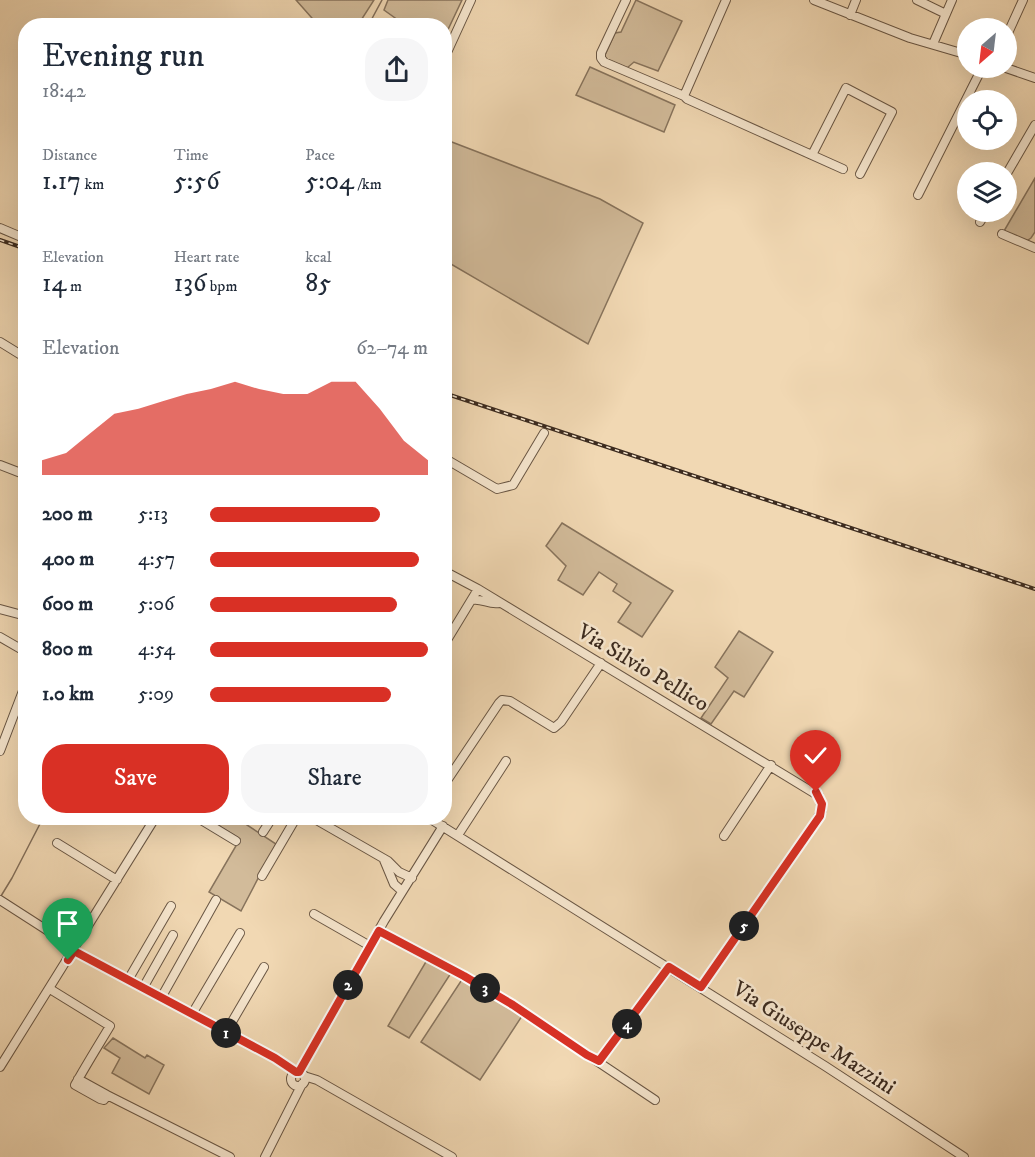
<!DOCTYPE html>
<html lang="en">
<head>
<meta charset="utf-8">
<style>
	body { margin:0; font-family:"IM FELL DW Pica",serif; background:#f6f6f7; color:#1f2937; height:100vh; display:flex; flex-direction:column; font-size:22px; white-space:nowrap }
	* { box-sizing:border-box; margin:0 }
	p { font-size:20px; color:#747a83 }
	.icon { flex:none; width:33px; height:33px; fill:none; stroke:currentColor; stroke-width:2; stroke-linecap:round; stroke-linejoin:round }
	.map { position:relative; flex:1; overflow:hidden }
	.panel { position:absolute; left:18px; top:18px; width:434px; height:807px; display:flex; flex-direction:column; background:#fff; border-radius:24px; box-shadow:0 6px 24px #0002 }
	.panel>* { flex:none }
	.needle { width:39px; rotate:208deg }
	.tools { position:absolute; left:957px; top:18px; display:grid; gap:12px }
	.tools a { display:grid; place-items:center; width:60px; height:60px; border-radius:50%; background:#fff; box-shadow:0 6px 24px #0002; font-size:30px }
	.pin { position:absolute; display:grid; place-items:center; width:51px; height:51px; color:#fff; margin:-62px -26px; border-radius:50% 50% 50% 0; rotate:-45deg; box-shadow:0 0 6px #0007 }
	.pin .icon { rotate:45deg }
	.km { position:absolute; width:30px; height:30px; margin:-15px; border-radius:50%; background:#222; color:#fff; font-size:16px; line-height:30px; text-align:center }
	.round { display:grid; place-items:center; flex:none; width:63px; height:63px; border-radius:24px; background:#f6f6f7 }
	.overview { display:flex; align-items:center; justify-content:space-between; height:102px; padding:0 24px }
	h1 { font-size:33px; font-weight:600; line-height:45px }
	.metrics { display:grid; grid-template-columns:repeat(3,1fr); gap:9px; height:102px; padding:6px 24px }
	.metrics div { display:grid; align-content:center }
	.metrics b { font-size:26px; font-weight:600 }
	.metrics small { font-size:16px; font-weight:400 }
	.metrics p { font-size:16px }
	.chart { height:168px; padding:12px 24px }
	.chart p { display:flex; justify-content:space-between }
	.chart svg { width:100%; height:108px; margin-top:6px; fill:#d93025; opacity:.7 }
	.action { display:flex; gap:12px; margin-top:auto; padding:12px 24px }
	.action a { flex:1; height:69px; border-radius:24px; background:#d93025; color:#fff; font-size:24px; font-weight:600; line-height:69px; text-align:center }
	.action a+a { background:#f6f6f7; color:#1f2937 }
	ul { padding:0 24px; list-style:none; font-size:20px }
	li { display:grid; grid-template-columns:96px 72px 1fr; align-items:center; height:45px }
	li i { height:15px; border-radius:8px; background:#d93025 }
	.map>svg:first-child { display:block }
</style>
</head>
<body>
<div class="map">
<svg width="1035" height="1157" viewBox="0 0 1035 1157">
	<rect width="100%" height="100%" fill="#f1d8b3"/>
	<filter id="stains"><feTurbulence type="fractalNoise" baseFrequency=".00333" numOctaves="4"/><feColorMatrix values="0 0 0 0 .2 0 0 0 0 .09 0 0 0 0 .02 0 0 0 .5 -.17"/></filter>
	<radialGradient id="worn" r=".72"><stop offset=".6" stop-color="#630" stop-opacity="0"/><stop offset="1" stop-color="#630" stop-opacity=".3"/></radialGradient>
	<path fill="#d2bb9a" stroke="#87735c" stroke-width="1.5" d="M296,0H374L358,25L319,26Z
		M388,0H462L444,38V26L405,25L384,10Z
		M636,0L682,21L658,71L634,62L627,68L606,59L605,55L615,33L621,32Z
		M590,67L675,105L664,132L576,95Z
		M444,139L600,199L643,223L588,344L444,260Z
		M1035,178V232L1031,238L1025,242L1004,231Z
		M562,523L673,591L642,637L618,622L631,603L613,591L617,584L599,572L583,595L558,580L566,566L546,546Z
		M739,631L773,652L744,697L734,691L711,724L701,718L728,678L715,667Z
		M224,818H251L247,825L276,844L241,911L209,892L240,839L219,826Z
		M427,960L451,973L409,1038L388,1026Z
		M463,978L522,1016L480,1080L421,1042Z
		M113,1038L145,1058L147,1055L164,1065L149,1094L112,1073L120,1058L104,1048Z"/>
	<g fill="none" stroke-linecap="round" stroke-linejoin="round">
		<path stroke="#836f5a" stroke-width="1.5" d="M368,26L382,0
			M1,896L12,878L43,818"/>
		<g stroke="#695644" stroke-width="10">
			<path id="minor" d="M626,0L601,53V58L604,62L684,96L687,99L843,169
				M814,0L910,38L968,55
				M917,0L946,14
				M850,15L856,0
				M1008,33L1023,0
				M933,44L952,0
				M444,59L471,0
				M1006,68L1035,78
				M684,96L726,0
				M812,155L846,88L892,112L860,174
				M1006,175L1035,125
				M918,195L982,68
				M980,222L986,212
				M0,228L26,239
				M1002,234L1035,248
				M0,342L26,358
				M444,458L497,489L513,485L544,433
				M0,465L26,475
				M444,571L478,589L819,796L822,810L816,821L701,987
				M472,600C482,598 489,605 499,603
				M0,609L26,616
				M0,637L26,652
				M444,645L478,589
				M0,751L26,683
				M444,785L499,703L502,700L510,701L554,728L561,722L601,663
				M198,818L236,841
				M313,818L388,861L399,872L412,878
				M429,818L825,1066L964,1157
				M263,832L272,818
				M458,835L506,761
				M724,836L771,765
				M57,843L117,880
				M384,860L394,884L402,891
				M262,876L296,818
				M0,900L70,945L74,951L275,1058L296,1072
				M314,914L370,946
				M379,931L464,976L513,1005L655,1100
				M128,980L171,906
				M143,988L173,935
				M50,989L110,1026C98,1046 86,1065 75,1085L100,1099L104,1100L107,1095L78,1079
				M161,998L216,900
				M192,1014L240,933
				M226,1032L264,967
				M599,1061L669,967
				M0,1067L155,818
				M299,1072L384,921L443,826
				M291 1079a7 7 0 1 1 14 0a7 7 0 1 1-14 0Z
				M304,1076L317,1080L452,1157
				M107,1095L230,1157
				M265,1157L302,1084"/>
		</g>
		<use href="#minor" stroke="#f6e6ce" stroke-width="8"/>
		<g stroke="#3c2b1f" stroke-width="4">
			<path id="rail" d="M0,240L26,249
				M444,393L1035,589"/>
		</g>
		<use href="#rail" stroke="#f6e6ce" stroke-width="1.5" stroke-dasharray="4.5" stroke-linecap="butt"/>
	</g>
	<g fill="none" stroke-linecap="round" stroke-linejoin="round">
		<g stroke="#fff" stroke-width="12">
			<path id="route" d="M68,960L74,951L275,1058L296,1072H299L379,931L464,976L513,1005L587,1055L599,1061L669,967L701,987L820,816L822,804L816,792"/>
		</g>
		<use href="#route" stroke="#d93025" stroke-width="8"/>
	</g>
	<g text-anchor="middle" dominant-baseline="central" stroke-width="5" stroke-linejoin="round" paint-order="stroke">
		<g font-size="22" fill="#3c2b1f" stroke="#f6e6ce">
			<text transform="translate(643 668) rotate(31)">Via Silvio Pellico</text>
			<text transform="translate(814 1038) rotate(33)">Via Giuseppe Mazzini</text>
		</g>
	</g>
	<rect width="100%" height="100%" filter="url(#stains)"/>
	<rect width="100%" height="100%" fill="url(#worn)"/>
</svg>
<div class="tools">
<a><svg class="needle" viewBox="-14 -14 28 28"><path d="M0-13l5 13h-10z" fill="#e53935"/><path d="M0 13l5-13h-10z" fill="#747a83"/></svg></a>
<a><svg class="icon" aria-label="locate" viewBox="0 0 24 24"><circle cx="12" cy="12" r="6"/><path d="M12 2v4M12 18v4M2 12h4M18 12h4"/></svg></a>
<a><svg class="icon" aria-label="layers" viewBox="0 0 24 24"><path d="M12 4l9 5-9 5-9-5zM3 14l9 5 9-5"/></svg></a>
</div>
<div class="pin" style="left:68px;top:960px;background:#1e9e55"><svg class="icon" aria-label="arrive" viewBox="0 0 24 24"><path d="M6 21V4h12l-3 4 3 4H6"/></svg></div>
<div class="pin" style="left:816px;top:792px;background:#d93025"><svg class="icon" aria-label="check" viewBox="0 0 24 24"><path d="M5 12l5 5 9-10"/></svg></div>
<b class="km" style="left:226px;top:1033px">1</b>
<b class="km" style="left:348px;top:985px">2</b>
<b class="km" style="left:485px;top:988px">3</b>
<b class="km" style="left:627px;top:1024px">4</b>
<b class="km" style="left:744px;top:926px">5</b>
<section class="panel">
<div class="overview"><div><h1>Evening run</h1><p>18:42</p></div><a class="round"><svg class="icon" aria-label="share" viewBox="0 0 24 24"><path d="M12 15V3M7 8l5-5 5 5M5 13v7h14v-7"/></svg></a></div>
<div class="metrics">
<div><p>Distance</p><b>1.17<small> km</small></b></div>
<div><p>Time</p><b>5:56</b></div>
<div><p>Pace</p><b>5:04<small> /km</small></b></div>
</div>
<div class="metrics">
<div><p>Elevation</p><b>14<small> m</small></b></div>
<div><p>Heart rate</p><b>136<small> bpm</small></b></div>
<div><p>kcal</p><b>85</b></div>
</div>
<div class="chart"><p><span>Elevation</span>62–74 m</p>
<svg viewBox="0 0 160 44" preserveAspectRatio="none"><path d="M0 44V38L10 35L20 27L30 19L40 17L50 14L60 11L70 9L80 6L90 9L100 11L110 11L120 6L130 6L140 17L150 30L160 38V44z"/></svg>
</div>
<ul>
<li><b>200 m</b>5:13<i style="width:78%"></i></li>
<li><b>400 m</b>4:57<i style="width:96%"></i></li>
<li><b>600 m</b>5:06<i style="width:86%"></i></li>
<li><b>800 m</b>4:54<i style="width:100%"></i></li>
<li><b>1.0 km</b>5:09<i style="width:83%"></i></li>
</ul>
<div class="action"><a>Save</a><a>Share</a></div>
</section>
</div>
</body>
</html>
